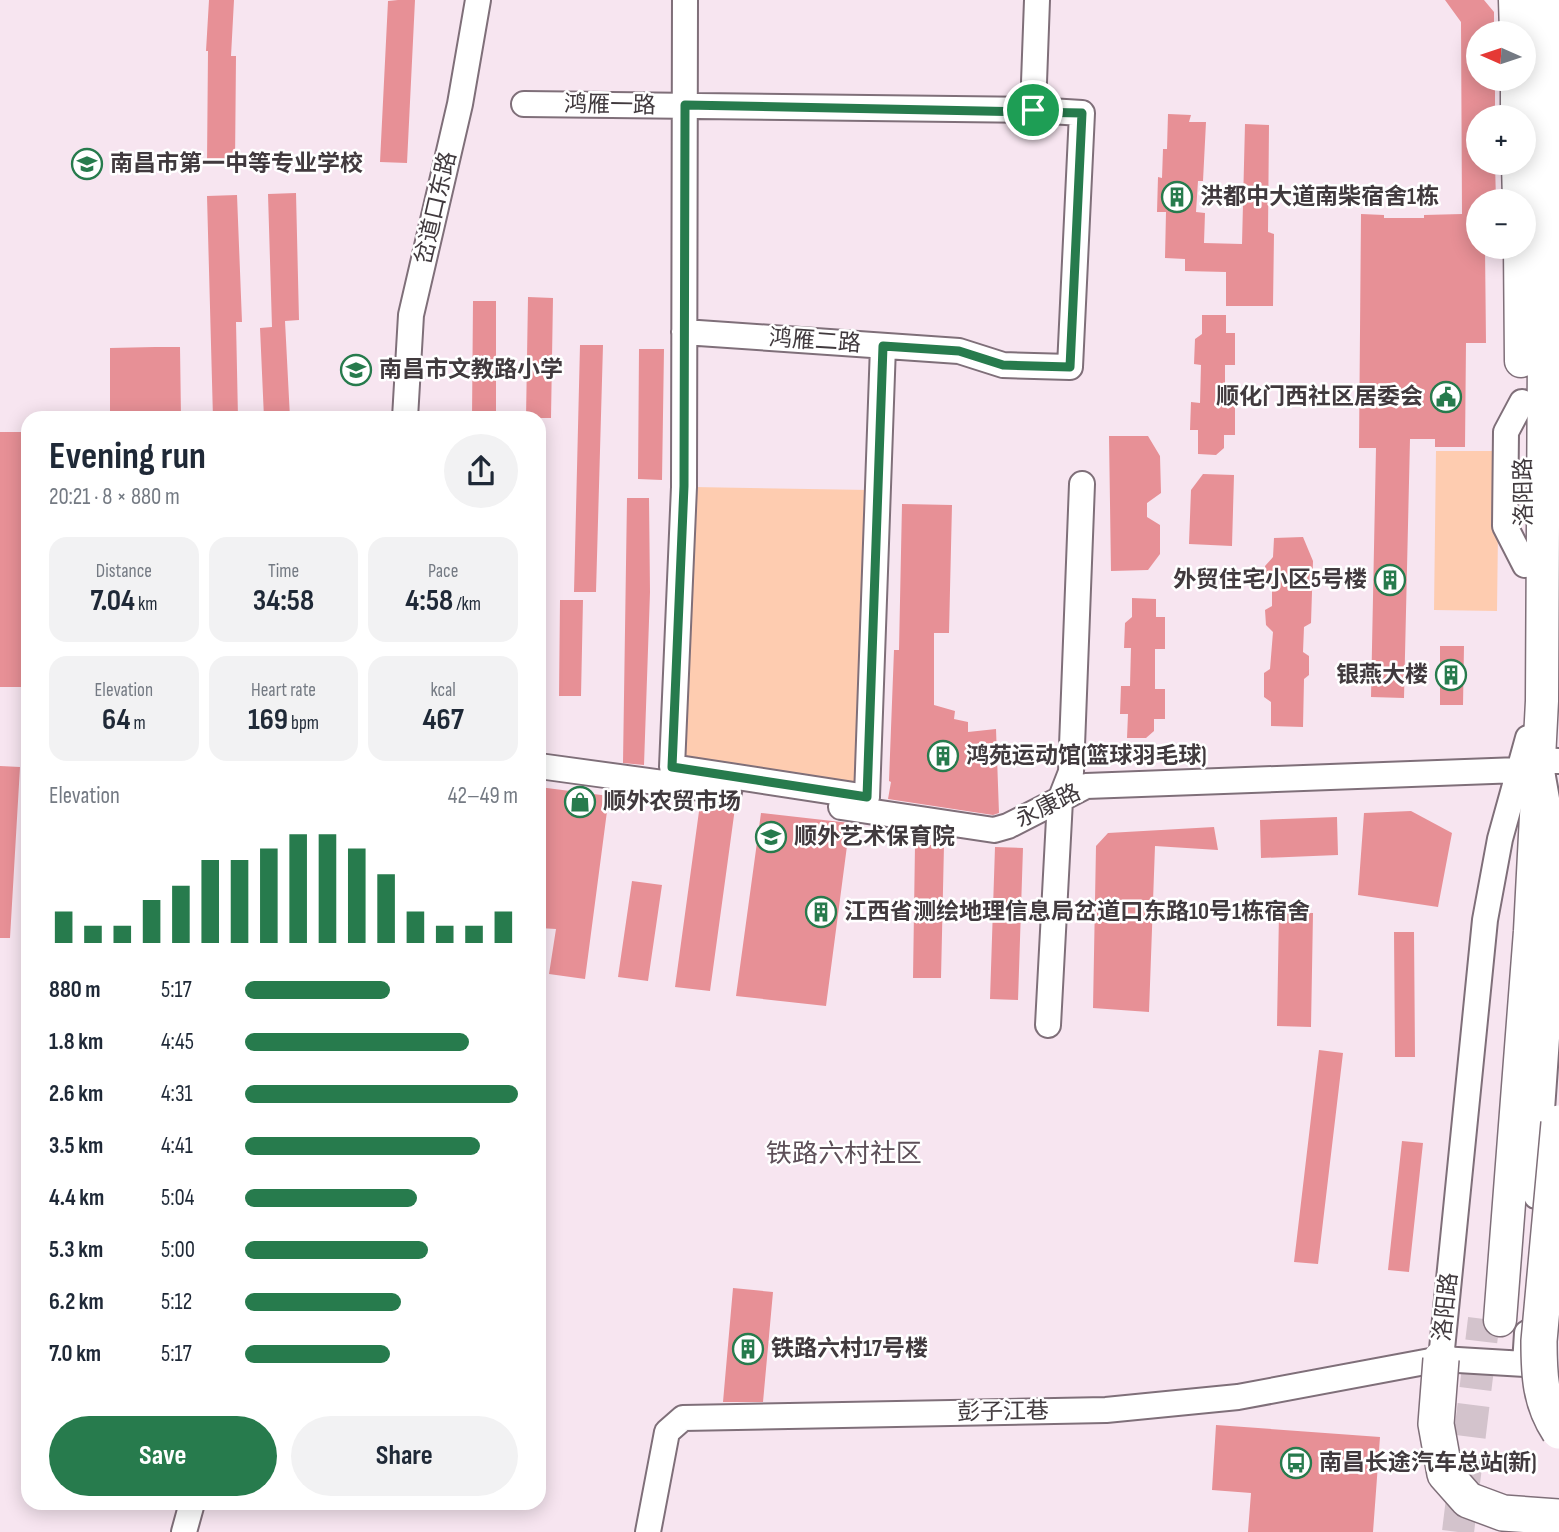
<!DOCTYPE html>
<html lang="en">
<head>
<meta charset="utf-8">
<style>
	body { margin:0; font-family:"Sofia Sans Condensed","Noto Sans SC",sans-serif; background:#f2f2f3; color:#1f2937; height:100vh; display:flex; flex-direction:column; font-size:26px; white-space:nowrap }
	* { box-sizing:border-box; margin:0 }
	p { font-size:23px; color:#747a83 }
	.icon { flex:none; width:38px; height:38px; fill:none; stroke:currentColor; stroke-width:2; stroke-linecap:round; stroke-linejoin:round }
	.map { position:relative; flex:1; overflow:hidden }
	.panel { position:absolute; left:21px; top:411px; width:525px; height:1099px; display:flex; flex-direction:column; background:#fff; border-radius:21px; box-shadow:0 4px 18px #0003 }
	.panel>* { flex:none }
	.needle { width:46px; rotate:273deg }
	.fabs { position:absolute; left:1466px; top:21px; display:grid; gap:14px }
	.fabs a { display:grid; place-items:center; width:70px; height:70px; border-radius:50%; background:#fff; box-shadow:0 4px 18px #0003; font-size:35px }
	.pin { position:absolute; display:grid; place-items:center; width:60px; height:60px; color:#fff; margin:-30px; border:4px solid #fff; border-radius:50%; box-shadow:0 2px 7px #0007 }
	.round { display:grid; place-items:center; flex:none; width:74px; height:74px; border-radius:37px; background:#f2f2f3 }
	.overview { display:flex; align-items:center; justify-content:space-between; height:119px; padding:0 28px }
	h1 { font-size:38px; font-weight:700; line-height:52px }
	.stats { display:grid; grid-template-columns:repeat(3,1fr); gap:10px; height:119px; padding:7px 28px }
	.stats div { display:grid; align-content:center; border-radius:18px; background:#f2f2f3; text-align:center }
	.stats b { font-size:30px; font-weight:700 }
	.stats small { font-size:19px; font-weight:400 }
	.stats p { font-size:19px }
	.chart { height:196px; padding:14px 28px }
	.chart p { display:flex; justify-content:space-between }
	.chart svg { width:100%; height:126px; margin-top:7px; stroke:#277b4d; stroke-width:6 }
	.primary-button { display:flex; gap:14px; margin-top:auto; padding:14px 28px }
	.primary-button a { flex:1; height:80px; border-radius:42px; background:#277b4d; color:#fff; font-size:28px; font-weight:700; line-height:80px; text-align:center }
	.primary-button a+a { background:#f2f2f3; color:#1f2937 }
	ul { padding:0 28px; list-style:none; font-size:23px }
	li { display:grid; grid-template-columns:112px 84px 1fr; align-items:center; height:52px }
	li i { height:18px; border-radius:9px; background:#277b4d }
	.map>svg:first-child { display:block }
</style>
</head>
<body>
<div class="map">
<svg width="1559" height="1532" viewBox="0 0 1559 1532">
	<rect width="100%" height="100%" fill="#f7e5f0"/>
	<path fill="#feccb0" d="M1436,451H1499L1497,611L1434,610Z
		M693,487L870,490L862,789L678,761Z"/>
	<path fill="#e79096" d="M209,0H234L231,56H236L235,163H207L208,51H206Z
		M398,0H415L407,163L380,162L388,1Z
		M1445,0H1484L1494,12V33H1479V79H1495V117H1479V163H1495L1496,201H1479V247H1485L1486,343H1466L1465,447H1435V439H1410L1404,698L1371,697L1376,448H1359L1361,214L1384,215V218H1424V215L1462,214L1461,22Z
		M1168,114L1191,115L1189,122H1206L1203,181H1198L1196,212L1205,213L1204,243L1242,244L1245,124L1269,125L1268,232L1274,234L1273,306H1226V272L1185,271V259L1165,258L1166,212H1157L1158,177L1162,178L1163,149H1167Z
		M296,193L299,320L285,321L290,418H264L260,328L272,327L268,194Z
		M237,195L242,322H236L238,418H213L207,196Z
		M528,297L553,298L551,418H526Z
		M473,301H496V418H472Z
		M1202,315H1226V333H1235V365H1225V406L1235,405V435H1224V448L1216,455L1198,454V430H1190L1191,402L1200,403L1201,365L1194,364L1195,339L1202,334Z
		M580,345H603L596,592H574Z
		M155,347H180L181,418H110V348Z
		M639,349H664L662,480L638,479Z
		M0,432H28V687H0Z
		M1109,436H1148L1160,456L1161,493L1147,503V517L1160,525V554L1148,570L1111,571Z
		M1203,474L1234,475L1232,546L1189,544L1191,490Z
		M627,498H649L650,592L644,765L623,763Z
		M902,504L952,505L949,633H934V705L955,711L954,719L968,722V732L996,729L999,813L993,815L888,799L891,782L889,781L894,650H899Z
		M1303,537L1313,561L1311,623L1304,627L1303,652L1309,656V675L1304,679L1303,727L1271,726V702L1264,697V673L1270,669L1273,632L1266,625L1265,610L1272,606V588L1266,581L1265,566L1273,557L1274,538Z
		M1132,598L1156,599V617H1165V649H1155V689H1165V719H1154V731L1146,738H1127L1128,714H1120L1121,686H1130L1131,648H1124L1125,623L1132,617Z
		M560,600H583L581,696H559Z
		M1440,646H1464L1463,705H1440Z
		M0,766L20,767L10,938H0Z
		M539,787L609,796L585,979L549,974L556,929L539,928Z
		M700,804L735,808L710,991L675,987Z
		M1411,811L1452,833L1438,907L1358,895L1364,813Z
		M761,813L850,823L826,1006L736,996Z
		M1337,817L1338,855L1261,858L1260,820Z
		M1214,827L1218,850L1155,846L1149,1012L1093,1008L1096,846L1108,833Z
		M915,845H944L941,978H913Z
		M995,847L1023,848L1018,1000L990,999Z
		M632,881L662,885L648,981L618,977Z
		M1279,912L1313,913L1311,1027L1277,1026Z
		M1394,932H1414L1415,1057H1395Z
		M1319,1050L1343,1053L1318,1264L1294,1262Z
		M1402,1141L1423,1143L1409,1272L1388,1270Z
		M733,1288L773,1292L763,1402H723Z
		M1216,1425L1380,1437L1373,1532H1248L1251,1493L1212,1490Z"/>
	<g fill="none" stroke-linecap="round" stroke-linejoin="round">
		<path stroke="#d3c3cc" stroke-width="32" stroke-dasharray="32 16" stroke-linecap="butt" d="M1458,1532L1484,1319"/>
		<g stroke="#7f6f79" stroke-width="28">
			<path id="minor" d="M685,0L684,487L672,767L867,797L883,346
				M524,104L1033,110
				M684,332L959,351L1003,365L1070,367L1082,113L1033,110L1037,0
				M1522,402L1506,432L1505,526L1525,565
				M405,418L411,315L460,104L478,0
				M539,766L729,792
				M841,807L994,830L1008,826L1086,786L1519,770
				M1048,1025L1060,800L1071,772L1082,484
				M1536,1196L1559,866L1540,760L1559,761
				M1527,1333L1525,1364L1441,1359L1485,920L1500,839L1528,738
				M184,1532L192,1503
				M648,1532L667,1432L683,1418L1106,1410L1238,1397L1441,1359"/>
		</g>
		<g stroke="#7f6f79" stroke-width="35">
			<path id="major" d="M1515,0L1516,33
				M1517,79V117
				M1518,163L1519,201
				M1520,247L1521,361
				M1500,1320L1530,931L1542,701L1546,0"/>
		</g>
		<use href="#minor" stroke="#fff" stroke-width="24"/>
		<use href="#major" stroke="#fff" stroke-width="32"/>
		<g stroke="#7f6f79" stroke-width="38" stroke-linecap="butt">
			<path id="highway-bridge" d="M1559,1123L1539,1341C1539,1375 1540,1402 1559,1431
				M1441,1359L1436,1424L1445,1474L1468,1500L1503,1513L1559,1517"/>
		</g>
		<use href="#highway-bridge" stroke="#fff" stroke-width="35"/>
	</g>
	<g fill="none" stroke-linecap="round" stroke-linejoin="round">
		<g stroke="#fff" stroke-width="14">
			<path id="route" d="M685,105L1082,113L1070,367L1003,365L959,351L883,346L867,797L672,767L684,486Z"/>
		</g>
		<use href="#route" stroke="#277b4d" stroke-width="9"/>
	</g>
	<defs>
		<g id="school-ring" transform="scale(1.575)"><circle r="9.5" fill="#fff" stroke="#277b4d" stroke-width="1.5"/><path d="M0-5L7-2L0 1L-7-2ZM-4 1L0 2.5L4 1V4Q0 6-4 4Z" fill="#277b4d"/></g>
		<g id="building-ring" transform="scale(1.575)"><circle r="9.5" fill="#fff" stroke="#277b4d" stroke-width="1.5"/><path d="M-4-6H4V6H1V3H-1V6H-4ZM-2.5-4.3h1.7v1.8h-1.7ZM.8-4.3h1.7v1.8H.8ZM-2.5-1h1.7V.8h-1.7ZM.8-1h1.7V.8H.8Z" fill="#277b4d"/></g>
		<g id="civic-ring" transform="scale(1.575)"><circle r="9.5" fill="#fff" stroke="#277b4d" stroke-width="1.5"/><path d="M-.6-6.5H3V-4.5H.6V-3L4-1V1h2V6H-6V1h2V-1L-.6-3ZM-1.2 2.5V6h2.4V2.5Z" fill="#277b4d"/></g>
		<g id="shop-ring" transform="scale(1.575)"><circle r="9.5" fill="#fff" stroke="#277b4d" stroke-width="1.5"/><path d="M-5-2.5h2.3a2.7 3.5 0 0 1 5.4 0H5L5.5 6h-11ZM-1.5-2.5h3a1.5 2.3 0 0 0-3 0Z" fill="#277b4d"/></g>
		<g id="bus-ring" transform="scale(1.575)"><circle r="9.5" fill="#fff" stroke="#277b4d" stroke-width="1.5"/><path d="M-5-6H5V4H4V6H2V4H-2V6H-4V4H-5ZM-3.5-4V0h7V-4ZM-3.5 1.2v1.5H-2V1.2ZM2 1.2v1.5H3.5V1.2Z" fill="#277b4d"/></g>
	</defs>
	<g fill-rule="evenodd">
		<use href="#school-ring" x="87" y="164"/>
		<use href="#building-ring" x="1177" y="197"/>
		<use href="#school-ring" x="356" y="370"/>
		<use href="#civic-ring" x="1446" y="397"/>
		<use href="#building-ring" x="1390" y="580"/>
		<use href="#building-ring" x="1451" y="675"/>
		<use href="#building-ring" x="943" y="756"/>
		<use href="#shop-ring" x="580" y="802"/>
		<use href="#school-ring" x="771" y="837"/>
		<use href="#building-ring" x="821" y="912"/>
		<use href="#building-ring" x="748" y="1349"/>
		<use href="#bus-ring" x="1296" y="1463"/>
	</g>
	<g text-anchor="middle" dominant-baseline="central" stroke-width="5" stroke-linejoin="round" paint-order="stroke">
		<g font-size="23" fill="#413a3e" stroke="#fff">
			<text transform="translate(610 105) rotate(1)">鸿雁一路</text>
			<text transform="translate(436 208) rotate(-77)">岔道口东路</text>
			<text transform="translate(815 341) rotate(4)">鸿雁二路</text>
			<text transform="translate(1524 492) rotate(-91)">洛阳路</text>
			<text transform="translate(1048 806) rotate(-26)">永康路</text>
			<text transform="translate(1446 1307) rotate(-84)">洛阳路</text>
			<text transform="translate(1003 1412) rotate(-1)">彭子江巷</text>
		</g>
		<g font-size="23" font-weight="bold" fill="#413a3e" stroke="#fff" text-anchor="start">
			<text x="110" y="164">南昌市第一中等专业学校</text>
			<text x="1200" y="197">洪都中大道南柴宿舍1栋</text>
			<text x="379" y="370">南昌市文教路小学</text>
			<text x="1423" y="397" text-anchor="end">顺化门西社区居委会</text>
			<text x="1367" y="580" text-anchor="end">外贸住宅小区5号楼</text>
			<text x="1428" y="675" text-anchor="end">银燕大楼</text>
			<text x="966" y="756">鸿苑运动馆(篮球羽毛球)</text>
			<text x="603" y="802">顺外农贸市场</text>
			<text x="794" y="837">顺外艺术保育院</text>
			<text x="844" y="912">江西省测绘地理信息局岔道口东路10号1栋宿舍</text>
			<text x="771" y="1349">铁路六村17号楼</text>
			<text x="1319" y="1463">南昌长途汽车总站(新)</text>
		</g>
		<g font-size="26" fill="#5d4f58" stroke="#fff">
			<text x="844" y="1154">铁路六村社区</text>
		</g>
	</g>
</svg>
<div class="fabs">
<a><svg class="needle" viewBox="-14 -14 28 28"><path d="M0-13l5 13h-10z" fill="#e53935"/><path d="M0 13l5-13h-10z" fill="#747a83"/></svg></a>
<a>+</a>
<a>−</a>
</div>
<div class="pin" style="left:1033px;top:110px;background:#1e9e55"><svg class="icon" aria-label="arrive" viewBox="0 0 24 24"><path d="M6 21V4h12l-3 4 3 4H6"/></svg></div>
<section class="panel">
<div class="overview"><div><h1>Evening run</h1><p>20:21 · 8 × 880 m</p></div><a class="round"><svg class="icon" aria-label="share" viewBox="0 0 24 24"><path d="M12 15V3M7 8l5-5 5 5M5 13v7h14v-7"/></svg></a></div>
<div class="stats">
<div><p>Distance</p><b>7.04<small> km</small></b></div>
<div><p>Time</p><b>34:58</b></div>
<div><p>Pace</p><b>4:58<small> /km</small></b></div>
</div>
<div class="stats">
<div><p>Elevation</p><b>64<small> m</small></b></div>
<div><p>Heart rate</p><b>169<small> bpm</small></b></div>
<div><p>kcal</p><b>467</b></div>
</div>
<div class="chart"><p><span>Elevation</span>42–49 m</p>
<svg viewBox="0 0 160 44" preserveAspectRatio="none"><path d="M5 44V33M15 44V38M25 44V38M35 44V29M45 44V24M55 44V15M65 44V15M75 44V11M85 44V6M95 44V6M105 44V11M115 44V20M125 44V33M135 44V38M145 44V38M155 44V33"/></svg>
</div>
<ul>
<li><b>880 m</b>5:17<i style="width:53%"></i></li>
<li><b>1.8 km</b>4:45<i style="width:82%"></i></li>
<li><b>2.6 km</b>4:31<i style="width:100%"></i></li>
<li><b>3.5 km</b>4:41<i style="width:86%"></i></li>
<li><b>4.4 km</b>5:04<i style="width:63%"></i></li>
<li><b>5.3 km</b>5:00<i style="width:67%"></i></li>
<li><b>6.2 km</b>5:12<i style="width:57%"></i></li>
<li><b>7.0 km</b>5:17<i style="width:53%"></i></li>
</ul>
<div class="primary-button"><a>Save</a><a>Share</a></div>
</section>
</div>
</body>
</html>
